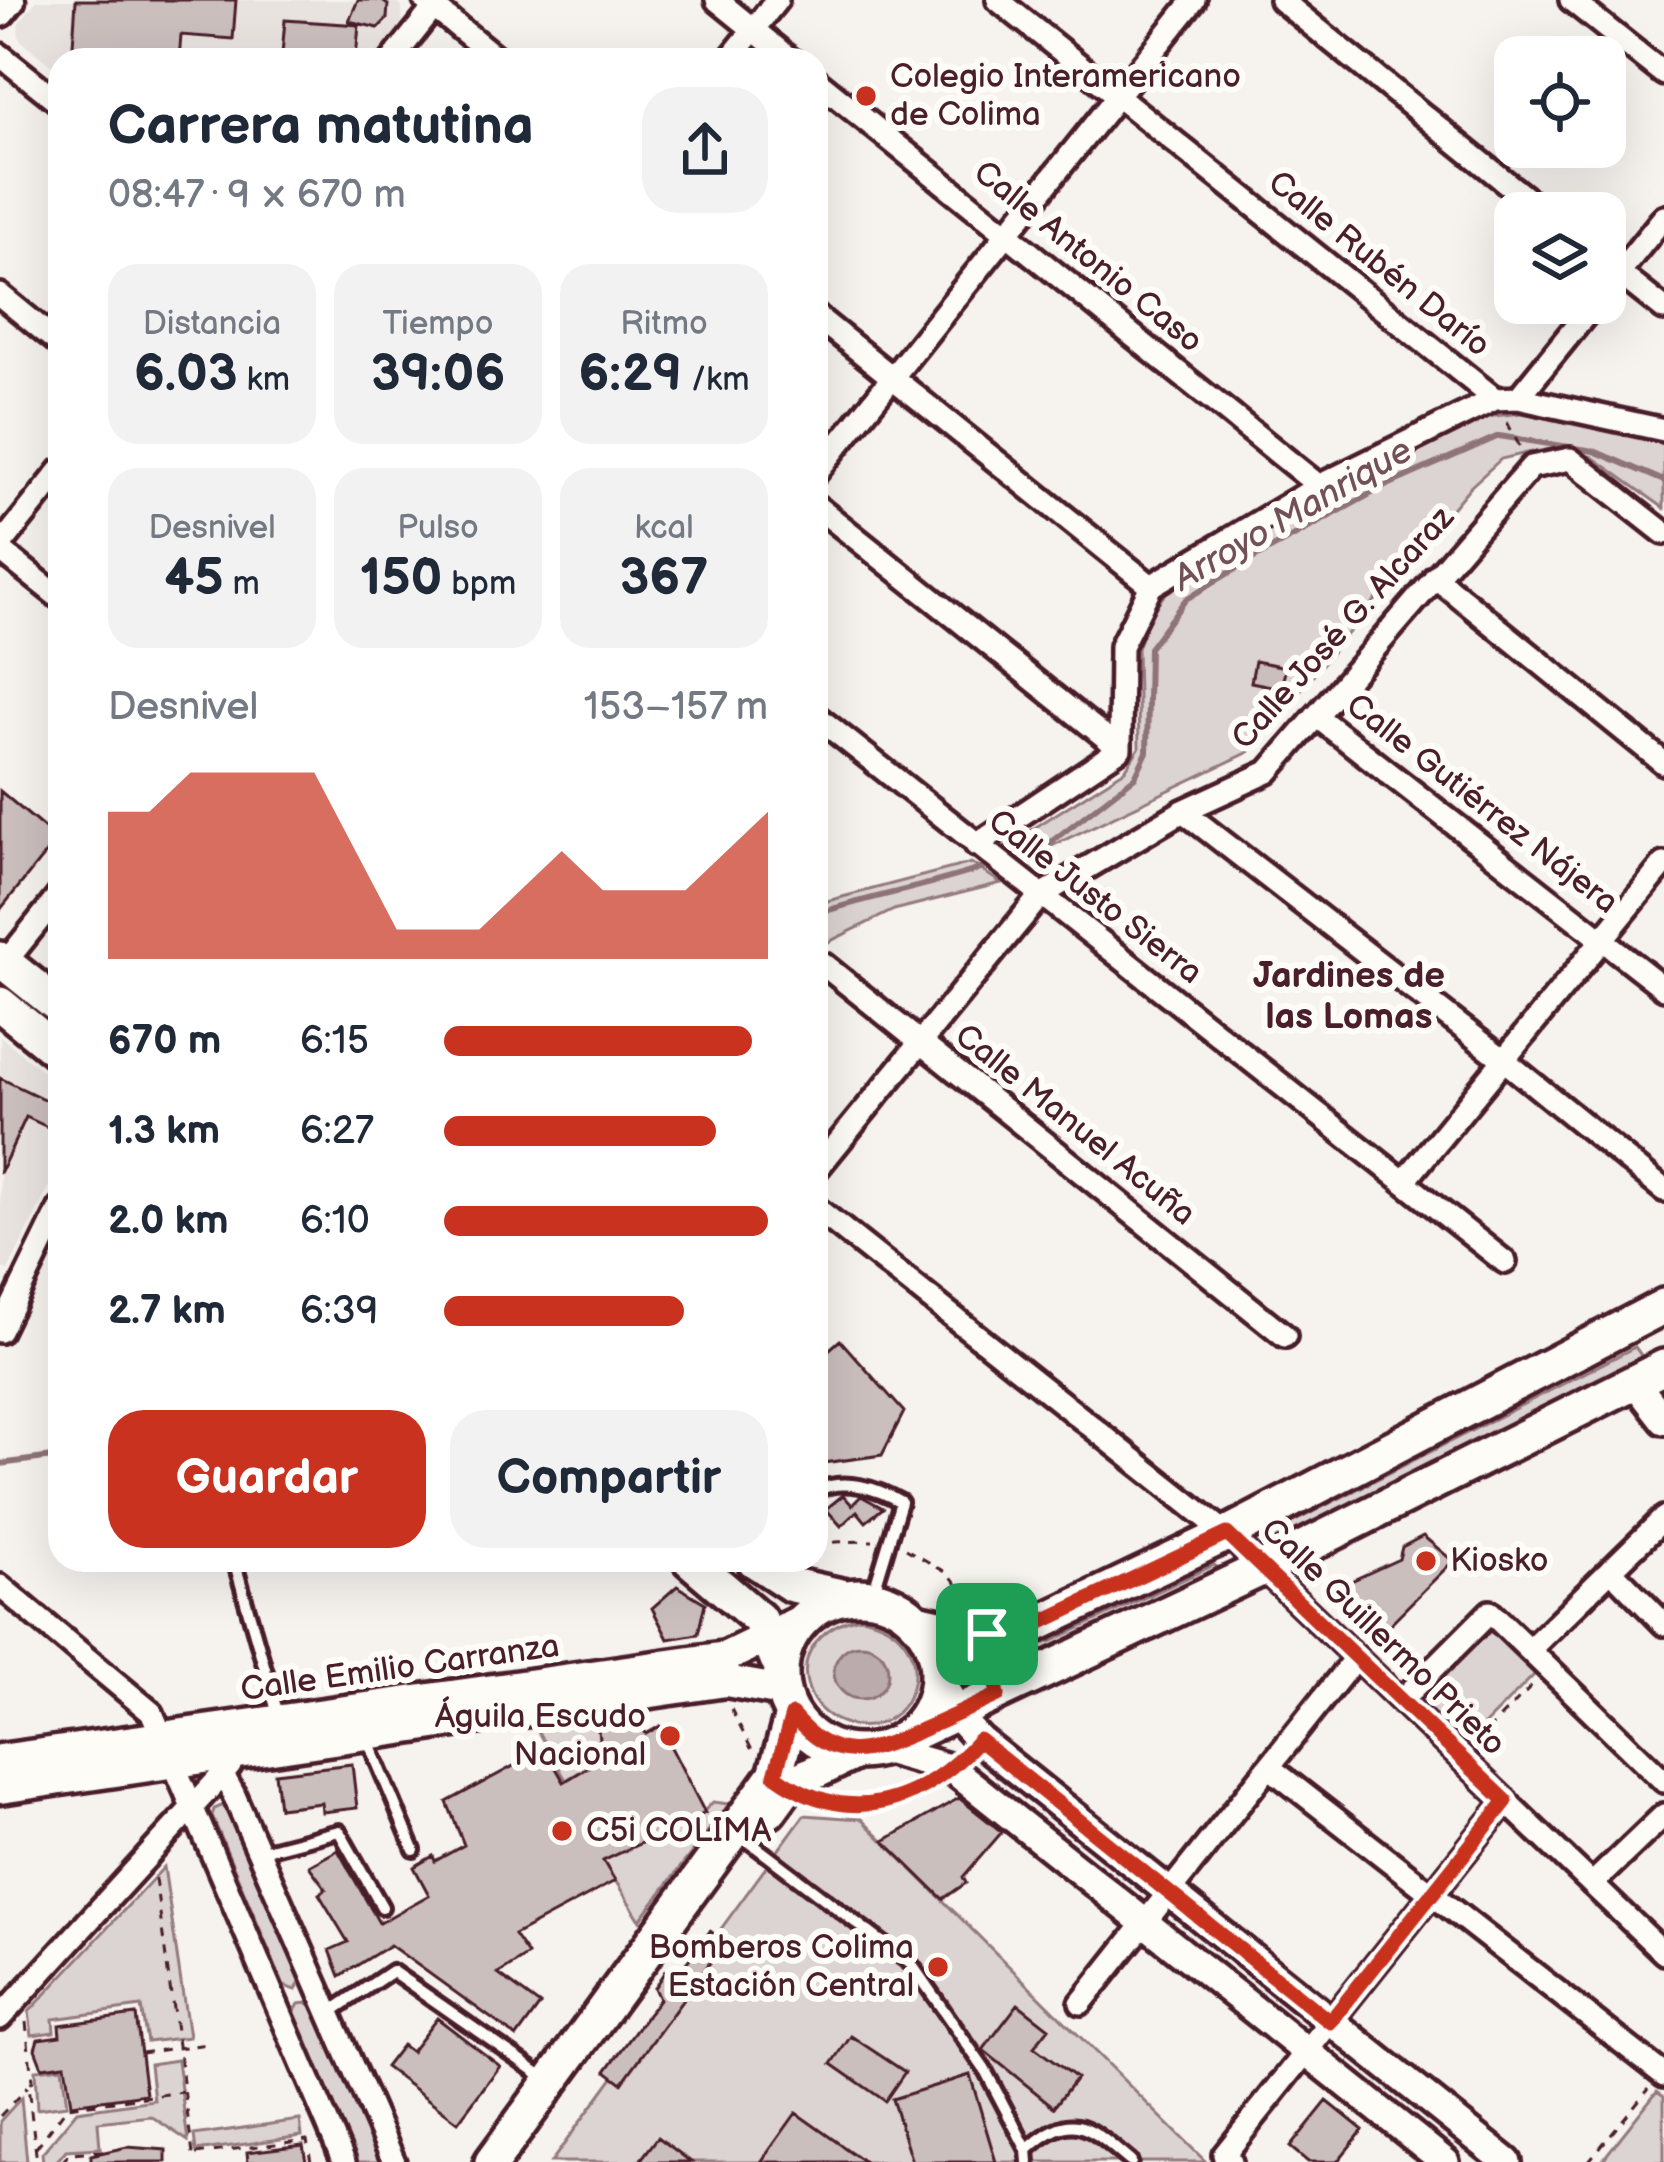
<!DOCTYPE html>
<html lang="es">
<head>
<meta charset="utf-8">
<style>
	body { margin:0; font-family:"Balsamiq Sans",sans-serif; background:#f2f2f3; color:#1f2937; height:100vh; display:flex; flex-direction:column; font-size:45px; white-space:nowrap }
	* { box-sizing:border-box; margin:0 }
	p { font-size:39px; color:#747a83 }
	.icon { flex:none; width:66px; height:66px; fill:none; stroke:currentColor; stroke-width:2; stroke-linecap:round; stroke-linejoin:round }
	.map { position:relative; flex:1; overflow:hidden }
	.drawer { position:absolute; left:48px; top:48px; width:780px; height:1524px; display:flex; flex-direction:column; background:#fff; border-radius:36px; box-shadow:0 12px 48px #0002 }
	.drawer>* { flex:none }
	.buttons { position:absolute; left:1494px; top:36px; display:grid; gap:24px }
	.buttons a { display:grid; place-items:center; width:132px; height:132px; border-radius:24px; background:#fff; box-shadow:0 12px 48px #0002; font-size:60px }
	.pin { position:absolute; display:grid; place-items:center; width:102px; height:102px; color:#fff; margin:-51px; border-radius:24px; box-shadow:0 6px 18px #0006 }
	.round { display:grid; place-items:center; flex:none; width:126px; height:126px; border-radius:36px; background:#f2f2f3 }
	.head { display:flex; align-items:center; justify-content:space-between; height:204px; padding:0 60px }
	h1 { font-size:54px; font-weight:700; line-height:90px }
	.stats { display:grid; grid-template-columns:repeat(3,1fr); gap:18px; height:204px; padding:12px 60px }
	.stats div { display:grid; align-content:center; border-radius:30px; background:#f2f2f3; text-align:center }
	.stats b { font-size:51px; font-weight:700 }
	.stats small { font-size:33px; font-weight:400 }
	.stats p { font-size:33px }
	.chart { height:336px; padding:24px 60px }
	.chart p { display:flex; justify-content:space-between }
	.chart svg { width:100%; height:216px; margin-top:12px; fill:#c8321e; opacity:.7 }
	.cta { display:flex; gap:24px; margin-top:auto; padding:24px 60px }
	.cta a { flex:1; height:138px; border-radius:36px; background:#c8321e; color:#fff; font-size:48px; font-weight:700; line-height:138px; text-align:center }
	.cta a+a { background:#f2f2f3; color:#1f2937 }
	ul { padding:0 60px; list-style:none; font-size:39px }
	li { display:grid; grid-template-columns:192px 144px 1fr; align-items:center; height:90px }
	li i { height:30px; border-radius:15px; background:#c8321e }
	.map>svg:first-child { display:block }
</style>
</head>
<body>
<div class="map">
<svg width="1664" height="2162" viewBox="0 0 1664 2162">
	<rect width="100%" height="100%" fill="#f6f3ef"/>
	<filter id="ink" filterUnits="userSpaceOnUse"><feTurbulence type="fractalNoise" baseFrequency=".00833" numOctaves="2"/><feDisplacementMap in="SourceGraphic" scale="24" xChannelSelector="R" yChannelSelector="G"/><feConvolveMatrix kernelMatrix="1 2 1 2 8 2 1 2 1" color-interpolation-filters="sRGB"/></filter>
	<g filter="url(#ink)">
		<path fill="#e9e3e0" d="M37,0H393L402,7L403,24L372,60H60V73L19,39L18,24Z
			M0,1036L60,1085V1165L8,1271L0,1267Z"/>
		<path fill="#dcd4d2" stroke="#937a7e" stroke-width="3" fill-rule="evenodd" d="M1522,413L1664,442V508L1592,457L1564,451L1531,452L1501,459L1469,488L1249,752L1016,863L1000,850L1125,770L1139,748L1137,648L1150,613L1177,579L1485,417Z
			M971,863L1001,883L894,910L816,948V904Z
			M1635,1347L1643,1358L1275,1546L1266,1536Z
			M1214,1565L1223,1571L1005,1672L1000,1654L1052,1641Z
			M861,1617C952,1634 913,1750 841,1722C826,1716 814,1705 809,1690C795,1651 826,1623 861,1617ZM868,1645L883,1655L857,1698L842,1690L834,1666L843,1652Z
			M1488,1625L1536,1673L1464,1745L1416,1698Z
			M597,1718L599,1739L608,1755L566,1780L535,1727Z
			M713,1802L729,1804L640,1920L603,1861L704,1811Z
			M224,1805L301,1979L296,1990L284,1986L212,1816L214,1809Z
			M804,1815L861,1819L1206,2162H551Z
			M164,1867L189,2037L147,2042L141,2007L53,2019L54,2032L32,2035L29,2012Z
			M307,2003L314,2007L383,2162H352L292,2016L299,2004Z
			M177,2060L188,2141L151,2116L98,2122L100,2148L66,2150L56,2162H43L42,2153L77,2111L154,2100L150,2064Z
			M62,2067L67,2105L37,2109L35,2070Z
			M1657,2091L1664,2096V2162H1601Z
			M21,2098L27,2162H0V2121Z
			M300,2120L302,2136L196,2151L194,2135Z"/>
		<path fill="#bbabac" stroke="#8e7378" stroke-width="3" d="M834 1672a27 27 0 1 1 54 0a27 27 0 1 1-54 0Z"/>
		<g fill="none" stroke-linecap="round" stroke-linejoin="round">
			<path stroke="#8e7378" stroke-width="6" d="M1007,859L1047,845L1135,777L1147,752L1149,648L1186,599L1252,559L1383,487L1499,436L1594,451L1664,481
				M816,914C875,895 936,885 995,864
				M0,1464L60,1456"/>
		</g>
		<path fill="#cbbfbe" stroke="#4a1f2b" stroke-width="3" d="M76,0H236L233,39L181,35L179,60H72Z
			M358,0H381L388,5L387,19L378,28L349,21Z
			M285,20L359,25L356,59L282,54Z
			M1255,661L1286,667L1281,688L1251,682Z
			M0,791L57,839L0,910Z
			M0,1078L60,1107V1133L26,1117L0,1173Z
			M840,1340L904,1412L882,1455L816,1464V1361Z
			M843,1495L852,1505L861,1496L883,1508L866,1522L857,1511L841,1526L826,1509Z
			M1423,1536L1453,1561L1382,1632L1341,1591L1347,1583L1399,1559L1402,1547Z
			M677,1586L705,1603L698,1634L668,1639L652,1608Z
			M636,1714L646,1734L660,1726L705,1813L603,1861L615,1881L514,1935L528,1955L498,1974L540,2005L517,2037L390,1945L340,1976L330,1950L348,1942L319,1894L326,1889L309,1866L338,1850L379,1923L429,1895L414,1867L433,1856L435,1861L464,1845L447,1802L545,1749L564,1782L608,1755L599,1739L597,1720Z
			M352,1764L357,1808L322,1812L321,1803L279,1808L275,1773Z
			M959,1798L1002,1832L963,1877L966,1883L943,1899L884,1841Z
			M710,1931L725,1942L622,2083L606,2071L659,1999L654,1988L665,1971L678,1974Z
			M1018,2004L1049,2028L1034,2047L1076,2078L1054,2107L983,2050Z
			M136,2015L146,2094L71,2104L65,2064L42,2067L35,2049L38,2039L60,2036L59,2025Z
			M437,2018L500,2066L458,2122L385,2067L402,2045L411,2052Z
			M851,2036L905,2072L885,2101L832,2064Z
			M970,2075L996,2162H912L892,2099Z
			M1327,2101L1363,2130L1337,2162H1308L1290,2147Z
			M796,2113L865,2162H761Z
			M658,2137L691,2162H639Z
			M303,2145L306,2162H248L247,2152Z
			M127,2147L166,2150V2162H91V2155Z"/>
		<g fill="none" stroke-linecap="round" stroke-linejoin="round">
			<g stroke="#4a1f2b" stroke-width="20">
				<path id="service" d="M816,1491C843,1477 877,1488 901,1502L872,1597
					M234,1560L279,1718
					M367,1738L414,1850
					M747,1840L912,1965L985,2070L1027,2150L1028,2162
					M258,1852L339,1831L382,1907
					M328,2014L392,1971L548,2080
					M1027,2150C1074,2107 1089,2127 1131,2162"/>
			</g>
			<g stroke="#4a1f2b" stroke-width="30">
				<path id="minor" d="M425,0L499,60
					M717,0L791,60
					M998,0L1495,399
					M1281,0L1544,213
					M1571,0L1664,74
					M0,55L60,103
					M392,60L440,0
					M729,60L777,0
					M816,80L1319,486
					M1605,262L1664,309
					M1605,290L1664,217
					M0,295L60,344
					M816,316L1151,586
					M1518,398L1595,303
					M816,473L1194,0
					M816,506L1120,749
					M0,546L60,471
					M0,550L60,598
					M1435,577L1664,763
					M816,716L1505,1262
					M1316,716L1664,988
					M1183,811L1504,1060L1664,1190
					M976,845L1120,749L1121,646L1151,586L1319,486L1495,399L1518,398L1664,430
					M824,965L1285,1336
					M0,969L60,894
					M816,1170L1040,896L1183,811L1268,772L1531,467L1570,459L1664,533
					M1404,1182L1664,864
					M816,1208L1227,1534L1664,1953
					M0,1331L60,1208
					M1611,1570L1664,1624
					M0,1586L152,1713L344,2162
					M1529,1650L1664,1518
					M1401,1701L1490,1612L1664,1781
					M210,1751L233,1793L394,2162
					M1269,1767L1664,2075
					M1592,1884L1664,1815
					M1081,2003L1356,1657
					M0,2018L230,1766
					M1231,2162L1224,2155L1506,1801"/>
			</g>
			<g stroke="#4a1f2b" stroke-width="36">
				<path id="tertiary" d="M1636,1384L1664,1420
					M938,1669L956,1715L979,1740L1507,2162
					M882,1749L952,1769L1445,2162"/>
			</g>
			<g stroke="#4a1f2b" stroke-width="39">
				<path id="secondary" d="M0,11L9,0
					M0,1760L726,1657L802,1620
					M0,1788L726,1681L782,1691"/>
			</g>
			<g stroke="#4a1f2b" stroke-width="42">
				<path id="primary" d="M0,959L60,1007
					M0,1004L60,1053
					M690,1560L759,1619L780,1666
					M754,1560L792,1585L846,1597
					M781 1674a78 78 0 1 1 156 0a78 78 0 1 1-156 0Z
					M917,1621L981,1635L1027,1629L1227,1534L1664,1306
					M905,1737L1263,1568L1664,1367
					M769,1811L788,1785L856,1752
					M492,2162L775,1775L792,1715"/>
			</g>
			<path stroke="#4a1f2b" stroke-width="3" stroke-dasharray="9 9" stroke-linecap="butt" d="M1507,422L1522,451
				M816,1548L835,1542L873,1541
				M906,1549L949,1574L975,1607
				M731,1709L754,1754
				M1474,1744L1535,1683
				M820,1799C857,1808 894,1806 926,1786
				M155,1878L194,2162
				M26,2022L32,2081L28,2086L37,2162
				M141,2053L207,2044
				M0,2116L27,2087
				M36,2148L67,2107L183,2092
				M196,2154L307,2140L311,2162
				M62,2162L70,2153L103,2151
				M1588,2162L1649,2088"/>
			<use href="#service" stroke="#fdfcf7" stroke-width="10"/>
			<use href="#minor" stroke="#fdfcf7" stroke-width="21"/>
			<use href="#tertiary" stroke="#fdfcf7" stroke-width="27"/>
			<use href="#secondary" stroke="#fdfcf7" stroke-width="30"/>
			<use href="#primary" stroke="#fdfcf7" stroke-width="33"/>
		</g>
	</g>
	<g fill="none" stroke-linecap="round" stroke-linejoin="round" filter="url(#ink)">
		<g stroke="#fff" stroke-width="24">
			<path id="route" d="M1227,1534L1506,1801L1330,2022L979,1740C922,1803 850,1830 775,1775L792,1715C834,1765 866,1754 919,1731C946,1720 972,1707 998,1695L987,1634L1027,1629Z"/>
		</g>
		<use href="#route" stroke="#c8321e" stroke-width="15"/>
	</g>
	<g fill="#c8321e" stroke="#fdfcf7" stroke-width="4.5">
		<circle cx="866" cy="96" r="12"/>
		<circle cx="1426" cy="1561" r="12"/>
		<circle cx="670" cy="1736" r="12"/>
		<circle cx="562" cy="1831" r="12"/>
		<circle cx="938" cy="1967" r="12"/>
	</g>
	<g text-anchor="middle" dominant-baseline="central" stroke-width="12" stroke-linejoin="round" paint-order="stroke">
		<g font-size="33" fill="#4a1f2b" stroke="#fdfcf7" text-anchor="start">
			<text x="890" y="77">Colegio Interamericano<tspan x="890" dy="38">de Colima</tspan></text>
			<text x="1450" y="1561">Kiosko</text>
			<text x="646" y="1717" text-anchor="end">Águila Escudo<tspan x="646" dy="38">Nacional</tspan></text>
			<text x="586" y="1831">C5i COLIMA</text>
			<text x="914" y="1948" text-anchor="end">Bomberos Colima<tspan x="914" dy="38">Estación Central</tspan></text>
		</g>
		<g font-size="33" fill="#4a1f2b" stroke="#fdfcf7">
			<text transform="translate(1088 257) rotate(39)">Calle Antonio Caso</text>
			<text transform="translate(1379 264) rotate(39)">Calle Rubén Darío</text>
			<text transform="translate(1343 628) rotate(-48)">Calle José G. Alcaraz</text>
			<text transform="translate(1482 804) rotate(38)">Calle Gutiérrez Nájera</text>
			<text transform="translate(1095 897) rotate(38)">Calle Justo Sierra</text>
			<text transform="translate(1075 1125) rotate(39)">Calle Manuel Acuña</text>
			<text transform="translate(1383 1637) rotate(44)">Calle Guillermo Prieto</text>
			<text transform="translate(400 1668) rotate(-8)">Calle Emilio Carranza</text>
		</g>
		<g font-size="36" font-style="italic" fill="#725058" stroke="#fdfcf7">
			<text transform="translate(1293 515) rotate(-30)">Arroyo Manrique</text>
		</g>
		<g font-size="36" font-weight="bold" fill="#4a1f2b" stroke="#fdfcf7">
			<text x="1349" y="976">Jardines de<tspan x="1349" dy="41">las Lomas</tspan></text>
		</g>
	</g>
</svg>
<div class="buttons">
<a><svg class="icon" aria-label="locate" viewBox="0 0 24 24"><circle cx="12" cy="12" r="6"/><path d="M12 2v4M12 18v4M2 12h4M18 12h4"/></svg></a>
<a><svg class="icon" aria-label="layers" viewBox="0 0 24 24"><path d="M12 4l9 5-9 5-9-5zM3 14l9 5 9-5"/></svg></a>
</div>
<div class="pin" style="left:987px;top:1634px;background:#1e9e55"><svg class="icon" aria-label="arrive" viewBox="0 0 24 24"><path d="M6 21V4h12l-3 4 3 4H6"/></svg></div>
<section class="drawer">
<div class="head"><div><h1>Carrera matutina</h1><p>08:47 · 9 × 670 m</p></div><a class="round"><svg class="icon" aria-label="share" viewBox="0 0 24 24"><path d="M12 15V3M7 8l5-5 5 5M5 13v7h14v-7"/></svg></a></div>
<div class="stats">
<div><p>Distancia</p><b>6.03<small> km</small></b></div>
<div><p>Tiempo</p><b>39:06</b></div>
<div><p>Ritmo</p><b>6:29<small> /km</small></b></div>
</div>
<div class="stats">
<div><p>Desnivel</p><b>45<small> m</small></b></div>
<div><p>Pulso</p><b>150<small> bpm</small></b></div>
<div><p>kcal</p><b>367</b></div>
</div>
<div class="chart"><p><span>Desnivel</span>153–157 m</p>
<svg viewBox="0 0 160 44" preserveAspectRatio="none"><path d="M0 44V14L10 14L20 6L30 6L40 6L50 6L60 22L70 38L80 38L90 38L100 30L110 22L120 30L130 30L140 30L150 22L160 14V44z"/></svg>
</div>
<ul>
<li><b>670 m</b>6:15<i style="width:95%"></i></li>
<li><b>1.3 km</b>6:27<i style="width:84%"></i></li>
<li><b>2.0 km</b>6:10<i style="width:100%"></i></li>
<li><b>2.7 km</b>6:39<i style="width:74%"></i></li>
</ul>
<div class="cta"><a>Guardar</a><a>Compartir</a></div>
</section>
</div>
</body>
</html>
